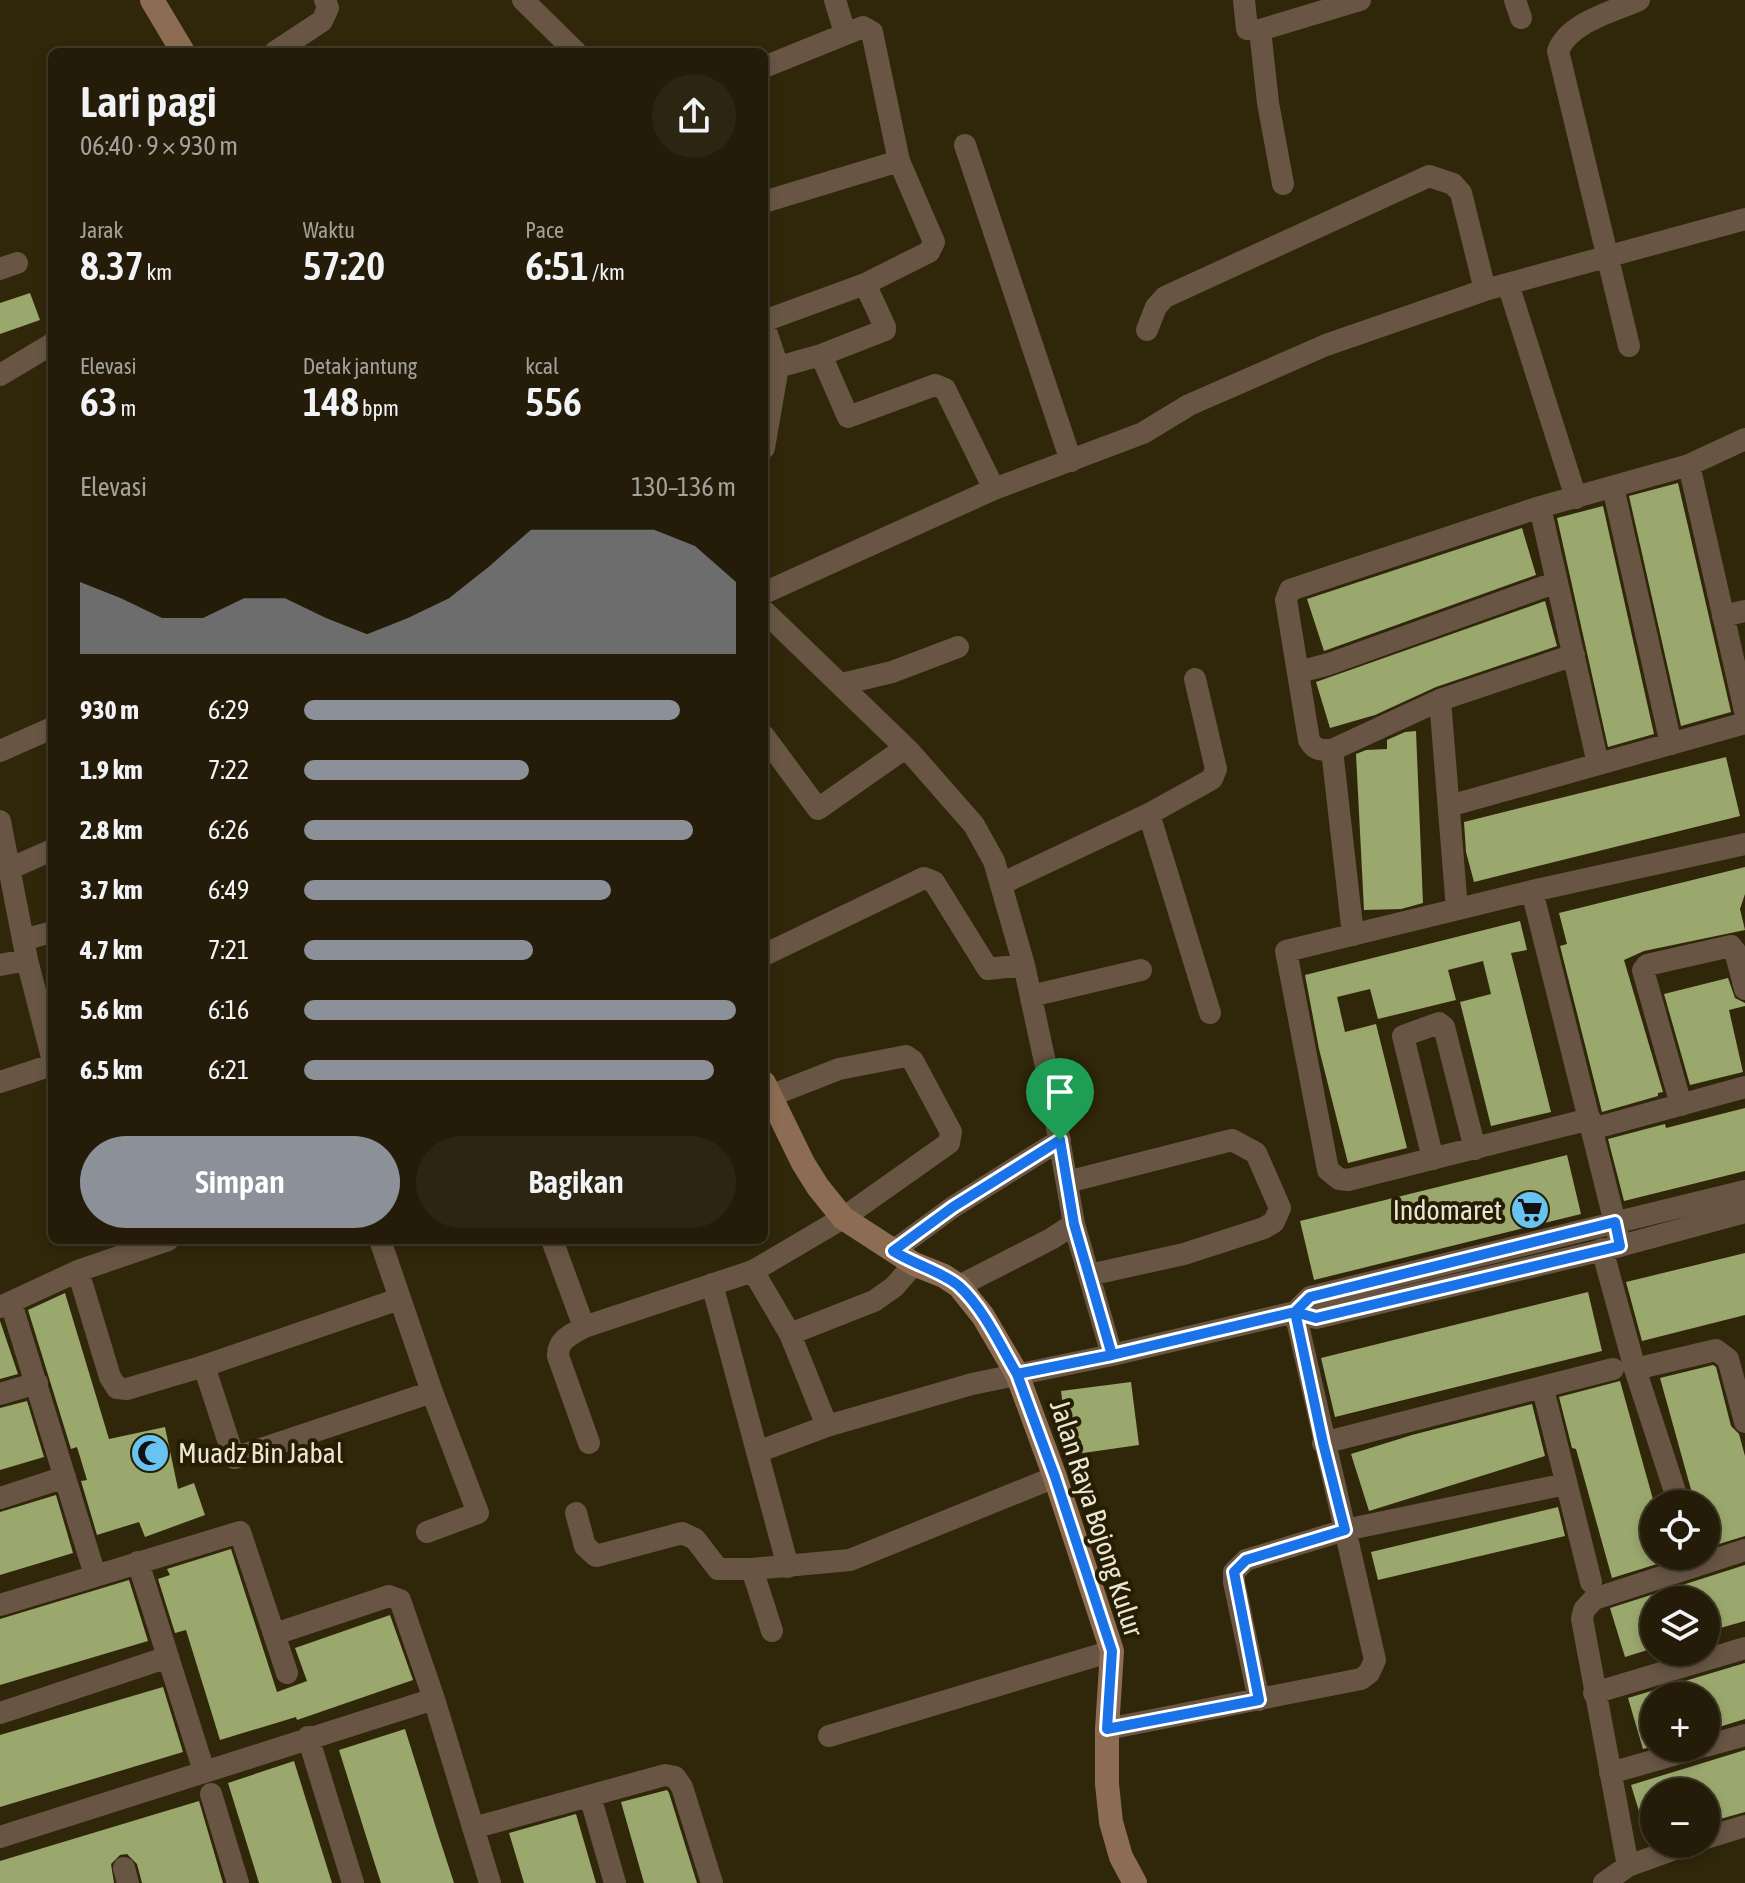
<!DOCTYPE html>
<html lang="id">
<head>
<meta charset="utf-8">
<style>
	body { margin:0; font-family:"Asap Condensed",sans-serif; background:#2c2512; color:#f1f3f6; height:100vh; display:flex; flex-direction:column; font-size:30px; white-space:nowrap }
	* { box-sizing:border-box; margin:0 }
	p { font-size:26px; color:#a3a19c }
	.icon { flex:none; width:44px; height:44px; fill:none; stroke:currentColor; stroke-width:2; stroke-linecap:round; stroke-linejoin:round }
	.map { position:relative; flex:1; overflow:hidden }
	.details { position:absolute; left:48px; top:48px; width:720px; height:1196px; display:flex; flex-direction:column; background:#241c08; border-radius:12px; box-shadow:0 4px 12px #0003,0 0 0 2px #413a29 }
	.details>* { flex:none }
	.controls { position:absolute; left:1640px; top:1490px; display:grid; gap:16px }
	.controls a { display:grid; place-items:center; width:80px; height:80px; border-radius:50%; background:#241c08; box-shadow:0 4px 12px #0003,0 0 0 2px #413a29; font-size:40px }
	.pin { position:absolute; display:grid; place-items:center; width:68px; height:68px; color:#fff; margin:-82px -34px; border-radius:50% 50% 50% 0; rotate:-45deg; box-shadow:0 0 8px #0007 }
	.pin .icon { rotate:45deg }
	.round { display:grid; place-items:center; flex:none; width:84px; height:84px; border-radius:42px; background:#2c2512 }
	.headline { display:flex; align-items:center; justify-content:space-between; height:136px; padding:0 32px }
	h1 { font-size:44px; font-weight:600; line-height:60px }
	.metrics { display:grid; grid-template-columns:repeat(3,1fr); gap:12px; height:136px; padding:8px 32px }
	.metrics div { display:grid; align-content:center }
	.metrics b { font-size:40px; font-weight:600 }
	.metrics small { font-size:22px; font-weight:400 }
	.metrics p { font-size:22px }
	.chart { height:224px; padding:16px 32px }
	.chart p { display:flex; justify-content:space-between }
	.chart svg { width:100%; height:144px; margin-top:8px; fill:#8c9099; opacity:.7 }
	.button { display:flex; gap:16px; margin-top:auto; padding:16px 32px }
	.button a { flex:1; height:92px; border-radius:48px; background:#8c9099; color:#fff; font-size:32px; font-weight:600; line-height:92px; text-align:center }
	.button a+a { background:#2c2512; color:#f1f3f6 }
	ul { padding:0 32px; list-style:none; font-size:26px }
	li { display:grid; grid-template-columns:128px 96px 1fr; align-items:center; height:60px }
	li i { height:20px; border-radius:10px; background:#8c9099 }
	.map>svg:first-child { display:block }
</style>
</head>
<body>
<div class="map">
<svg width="1745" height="1883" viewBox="0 0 1745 1883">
	<rect width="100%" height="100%" fill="#30260a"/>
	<path fill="#9aa76d" d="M30,293L40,320L0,334V303Z
		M1678,483L1731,712L1681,726L1629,496Z
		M1603,506L1654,734L1608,747L1557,518Z
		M1522,528L1536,575L1324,651L1307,599Z
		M1545,601L1557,646L1436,687L1375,715L1330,728L1316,682Z
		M1416,731L1423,903L1401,909L1364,910L1356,754L1366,750L1387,749V740L1405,732Z
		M1726,757L1740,816L1474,882L1466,852L1464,822Z
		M1745,867V894L1740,909L1745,930L1644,951L1624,960L1663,1092L1658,1093V1096L1602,1112L1560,946L1567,944L1559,913Z
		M1520,921L1527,950L1511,953L1551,1112L1491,1126L1460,1002L1491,994L1483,961L1448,970L1456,1000L1378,1019L1370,989L1337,997L1345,1032L1376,1024L1407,1148L1348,1163L1319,1049L1305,975Z
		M1728,978L1735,998L1745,1003V1006L1729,1010L1743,1072L1690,1085L1664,994Z
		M1745,1108V1171L1624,1201L1608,1139L1665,1124L1666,1128Z
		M1567,1155L1581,1214L1314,1280L1300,1221Z
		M1745,1253V1315L1642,1341L1626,1282Z
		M1588,1292L1602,1351L1335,1417L1321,1358Z
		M65,1293L109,1439L165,1427L178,1489L194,1483L205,1515L145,1537L139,1522L97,1535L81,1481L87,1480L77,1447L71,1449L28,1310Z
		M0,1321L18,1374L0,1379Z
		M1713,1365L1716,1367L1731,1426L1739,1434L1745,1456V1536L1706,1548V1504H1695L1660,1378Z
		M1620,1381L1654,1503V1556H1669L1670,1560L1612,1578L1576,1449L1572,1448L1559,1397Z
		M1131,1382L1139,1445L1069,1455L1061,1391Z
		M27,1401L44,1457L0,1470V1408Z
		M1532,1404L1545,1456L1369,1511L1351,1454L1412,1435Z
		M56,1495L73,1553L0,1575V1512Z
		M1558,1507L1565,1536L1378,1580L1371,1552Z
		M231,1549L277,1692L307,1681L295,1648L390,1615L413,1680L297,1720L296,1717L220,1740L186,1630L175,1633L158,1579L170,1575L167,1569Z
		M1745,1565V1621L1706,1632V1600H1654V1648L1625,1657L1610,1608Z
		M129,1580L148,1641L0,1685V1619Z
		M1745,1663V1719L1706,1731V1696H1654V1746L1643,1749L1628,1698Z
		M163,1687L183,1752L0,1807V1735Z
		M405,1729L437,1831L454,1883H381L371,1852L339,1750Z
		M1745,1750V1812L1706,1823V1792H1654V1842L1649,1844L1631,1785Z
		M294,1761L307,1803L332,1883H259L228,1783Z
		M667,1790L669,1793L697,1883H644L621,1802Z
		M199,1801L223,1883H142L137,1864L127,1854L120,1855L111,1864L114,1883H0V1861Z
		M576,1814L596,1883H524L509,1833Z"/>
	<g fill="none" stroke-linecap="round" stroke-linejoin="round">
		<path stroke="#685544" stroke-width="22" d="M523,0L576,52
			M835,0L845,33
			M1244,0L1247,29L1260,30L1360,0
			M1515,0L1521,18
			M1260,30L1268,103L1283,184
			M275,52L322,21L328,8L325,0
			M764,67L863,27L872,32L899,161L934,242L929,252L865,284L764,321
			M965,145L1071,461
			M764,202L899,161
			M0,269L17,263
			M1508,284L1576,498
			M764,325L778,367L764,448
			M1147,330L1156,307L1165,297L1429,176L1453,184L1461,193L1485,290
			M1629,346L1558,51C1569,22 1613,12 1639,0
			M821,355L848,417L935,385L945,389L994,489
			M778,367L821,355L885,330V327L865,284
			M0,375L52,344
			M1689,465L1745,711
			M1613,487L1671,744
			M1540,507L1598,764
			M764,593L994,489L1143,433L1189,405L1326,345L1485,290L1745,219
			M764,611L910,752L974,825L994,861L1024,965L1048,1076L1074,1224L1112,1355
			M1723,616L1745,611
			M1299,672L1329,664L1557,582
			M842,684L892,672L958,647
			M1440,700L1457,909
			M764,736L818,809L905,748
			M1332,750C1321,750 1315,751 1309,740L1286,600L1290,590L1540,507L1689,465L1745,439
			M0,751L52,728
			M1449,806L1745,723
			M1149,814L1210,1013
			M0,821L27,960L52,1057
			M9,869L52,850
			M1001,884L1149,814L1212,779L1216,769L1195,679
			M1532,891L1618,1235
			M1353,935L1332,750L1440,700L1574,655
			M23,940L52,932
			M764,955L924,878L934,882L988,969L1024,965
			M0,965L27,960
			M1031,996L1141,970
			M0,1082L52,1065
			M1681,1105L1643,970L1647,965L1731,946L1735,951L1745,989
			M1590,1119L1348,1180L1339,1179L1328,1170L1286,951L1532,891L1745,844
			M1592,1129L1745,1087
			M1433,1159L1403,1036L1439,1023L1444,1027L1475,1149
			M1067,1182L1232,1140L1256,1153L1280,1208L1274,1222L1264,1228L1184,1254L1089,1275
			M380,1240L432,1392L478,1513L427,1532
			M552,1240L584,1327
			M1602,1249L1635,1369L1679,1504
			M893,1251L953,1207L1060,1140
			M78,1271L110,1377L117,1388L127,1389L204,1366L399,1299
			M753,1271L790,1334L874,1301L894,1287L914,1264
			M712,1284L788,1567
			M959,1286L1051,1239L1074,1224
			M11,1303L95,1575
			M0,1307L78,1271L168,1240
			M1295,1312L1310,1297L1745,1191
			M790,1334L827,1426
			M204,1366L234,1458L432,1392
			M1635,1369L1716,1350L1728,1359L1745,1422
			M1543,1389L1591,1582
			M0,1394L37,1383
			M589,1443L558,1356C557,1340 572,1334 584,1327L753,1271L843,1218L949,1143L951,1132L913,1061L906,1056L839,1069L770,1096
			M1323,1443L1613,1369
			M757,1452L827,1426L972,1384L1112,1355L1295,1312L1316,1318L1620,1246L1745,1212
			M0,1498L65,1477
			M576,1513L585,1546L596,1556L682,1533L695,1539L718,1569H752L772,1631
			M138,1562L204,1771
			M752,1569L850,1560L1055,1477
			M0,1605L240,1532L287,1673
			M275,1634L389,1596L400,1600L434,1699L490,1883
			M1594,1693L1745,1648
			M1259,1700L1234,1582V1572L1246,1560L1345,1530L1566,1484
			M0,1713L168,1657
			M1107,1729L1361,1679L1369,1673L1375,1660L1295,1312
			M829,1736L1112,1651
			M308,1737L353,1883
			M1706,1746L1745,1735
			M1610,1773L1698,1748
			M211,1794L238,1883
			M590,1796L615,1883
			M473,1828L665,1775L675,1777L682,1787L712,1883
			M0,1837L434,1699
			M1706,1838L1745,1826
			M1628,1866L1582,1619L1584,1610L1594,1599L1745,1550
			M124,1868L128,1883
			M1604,1883L1628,1866L1689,1844"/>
		<path stroke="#8c6d53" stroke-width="24" d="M152,0L183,52
			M764,1083L803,1163L818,1187L843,1218L914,1264L944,1276L959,1286L983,1316L1017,1374L1055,1477L1112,1651L1107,1729V1784L1111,1822L1121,1857L1135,1883"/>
	</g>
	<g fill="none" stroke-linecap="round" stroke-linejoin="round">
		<g stroke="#fff" stroke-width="16">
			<path id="route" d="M1060,1140L1074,1224L1112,1355L1017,1374L1055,1477L1112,1651L1107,1729L1259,1700L1234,1572L1246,1560L1345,1530L1323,1443L1295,1312L1310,1297L1615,1222L1620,1246L1316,1318L1295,1312L1112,1355L1017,1374C1000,1345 984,1309 959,1286C943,1272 913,1264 893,1251L953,1207L1060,1140"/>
		</g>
		<use href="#route" stroke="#1a73e8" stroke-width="10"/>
	</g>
	<defs>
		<g id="supermarket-disc" transform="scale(2)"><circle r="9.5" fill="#69c3f1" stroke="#261d02"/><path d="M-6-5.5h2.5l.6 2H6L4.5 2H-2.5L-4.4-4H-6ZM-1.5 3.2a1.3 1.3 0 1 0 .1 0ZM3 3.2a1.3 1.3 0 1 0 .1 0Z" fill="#111"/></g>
		<g id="mosque-disc" transform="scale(2)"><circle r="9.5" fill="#69c3f1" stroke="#261d02"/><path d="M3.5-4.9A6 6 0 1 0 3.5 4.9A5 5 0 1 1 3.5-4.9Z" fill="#111"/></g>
	</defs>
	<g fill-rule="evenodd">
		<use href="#supermarket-disc" x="1530" y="1210"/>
		<use href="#mosque-disc" x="150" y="1453"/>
	</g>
	<g text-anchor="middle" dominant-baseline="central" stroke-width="8" stroke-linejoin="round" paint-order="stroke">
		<g font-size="28" fill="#ebe5d4" stroke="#261d02" text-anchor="end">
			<text x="1502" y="1210">Indomaret</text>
			<text x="178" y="1453" text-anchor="start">Muadz Bin Jabal</text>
		</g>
		<g font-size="28" fill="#ebe5d4" stroke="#261d02">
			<text transform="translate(1097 1518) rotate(72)">Jalan Raya Bojong Kulur</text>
		</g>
	</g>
</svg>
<div class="controls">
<a><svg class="icon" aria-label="locate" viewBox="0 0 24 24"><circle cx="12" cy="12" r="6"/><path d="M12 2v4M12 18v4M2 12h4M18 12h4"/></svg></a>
<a><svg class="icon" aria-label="layers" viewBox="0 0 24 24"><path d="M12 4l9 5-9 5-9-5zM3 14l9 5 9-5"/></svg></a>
<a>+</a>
<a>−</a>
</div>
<div class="pin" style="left:1060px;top:1140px;background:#1e9e55"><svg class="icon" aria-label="arrive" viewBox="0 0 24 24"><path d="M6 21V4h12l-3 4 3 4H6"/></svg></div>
<section class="details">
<div class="headline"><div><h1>Lari pagi</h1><p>06:40 · 9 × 930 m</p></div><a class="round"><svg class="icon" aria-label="share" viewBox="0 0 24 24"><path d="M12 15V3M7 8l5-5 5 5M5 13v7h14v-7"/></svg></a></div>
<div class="metrics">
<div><p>Jarak</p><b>8.37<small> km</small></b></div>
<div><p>Waktu</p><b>57:20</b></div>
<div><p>Pace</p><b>6:51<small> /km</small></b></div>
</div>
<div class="metrics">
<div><p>Elevasi</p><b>63<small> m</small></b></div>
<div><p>Detak jantung</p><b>148<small> bpm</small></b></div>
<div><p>kcal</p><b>556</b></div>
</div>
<div class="chart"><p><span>Elevasi</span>130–136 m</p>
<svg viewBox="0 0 160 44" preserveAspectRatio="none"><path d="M0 44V22L10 27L20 33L30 33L40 27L50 27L60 33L70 38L80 33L90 27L100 17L110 6L120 6L130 6L140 6L150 11L160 22V44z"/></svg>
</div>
<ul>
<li><b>930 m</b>6:29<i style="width:87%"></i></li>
<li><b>1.9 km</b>7:22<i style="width:52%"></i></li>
<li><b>2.8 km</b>6:26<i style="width:90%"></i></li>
<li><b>3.7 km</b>6:49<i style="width:71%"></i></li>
<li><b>4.7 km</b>7:21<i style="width:53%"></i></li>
<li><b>5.6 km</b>6:16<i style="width:100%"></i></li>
<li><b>6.5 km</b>6:21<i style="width:95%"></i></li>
</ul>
<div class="button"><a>Simpan</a><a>Bagikan</a></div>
</section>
</div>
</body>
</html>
